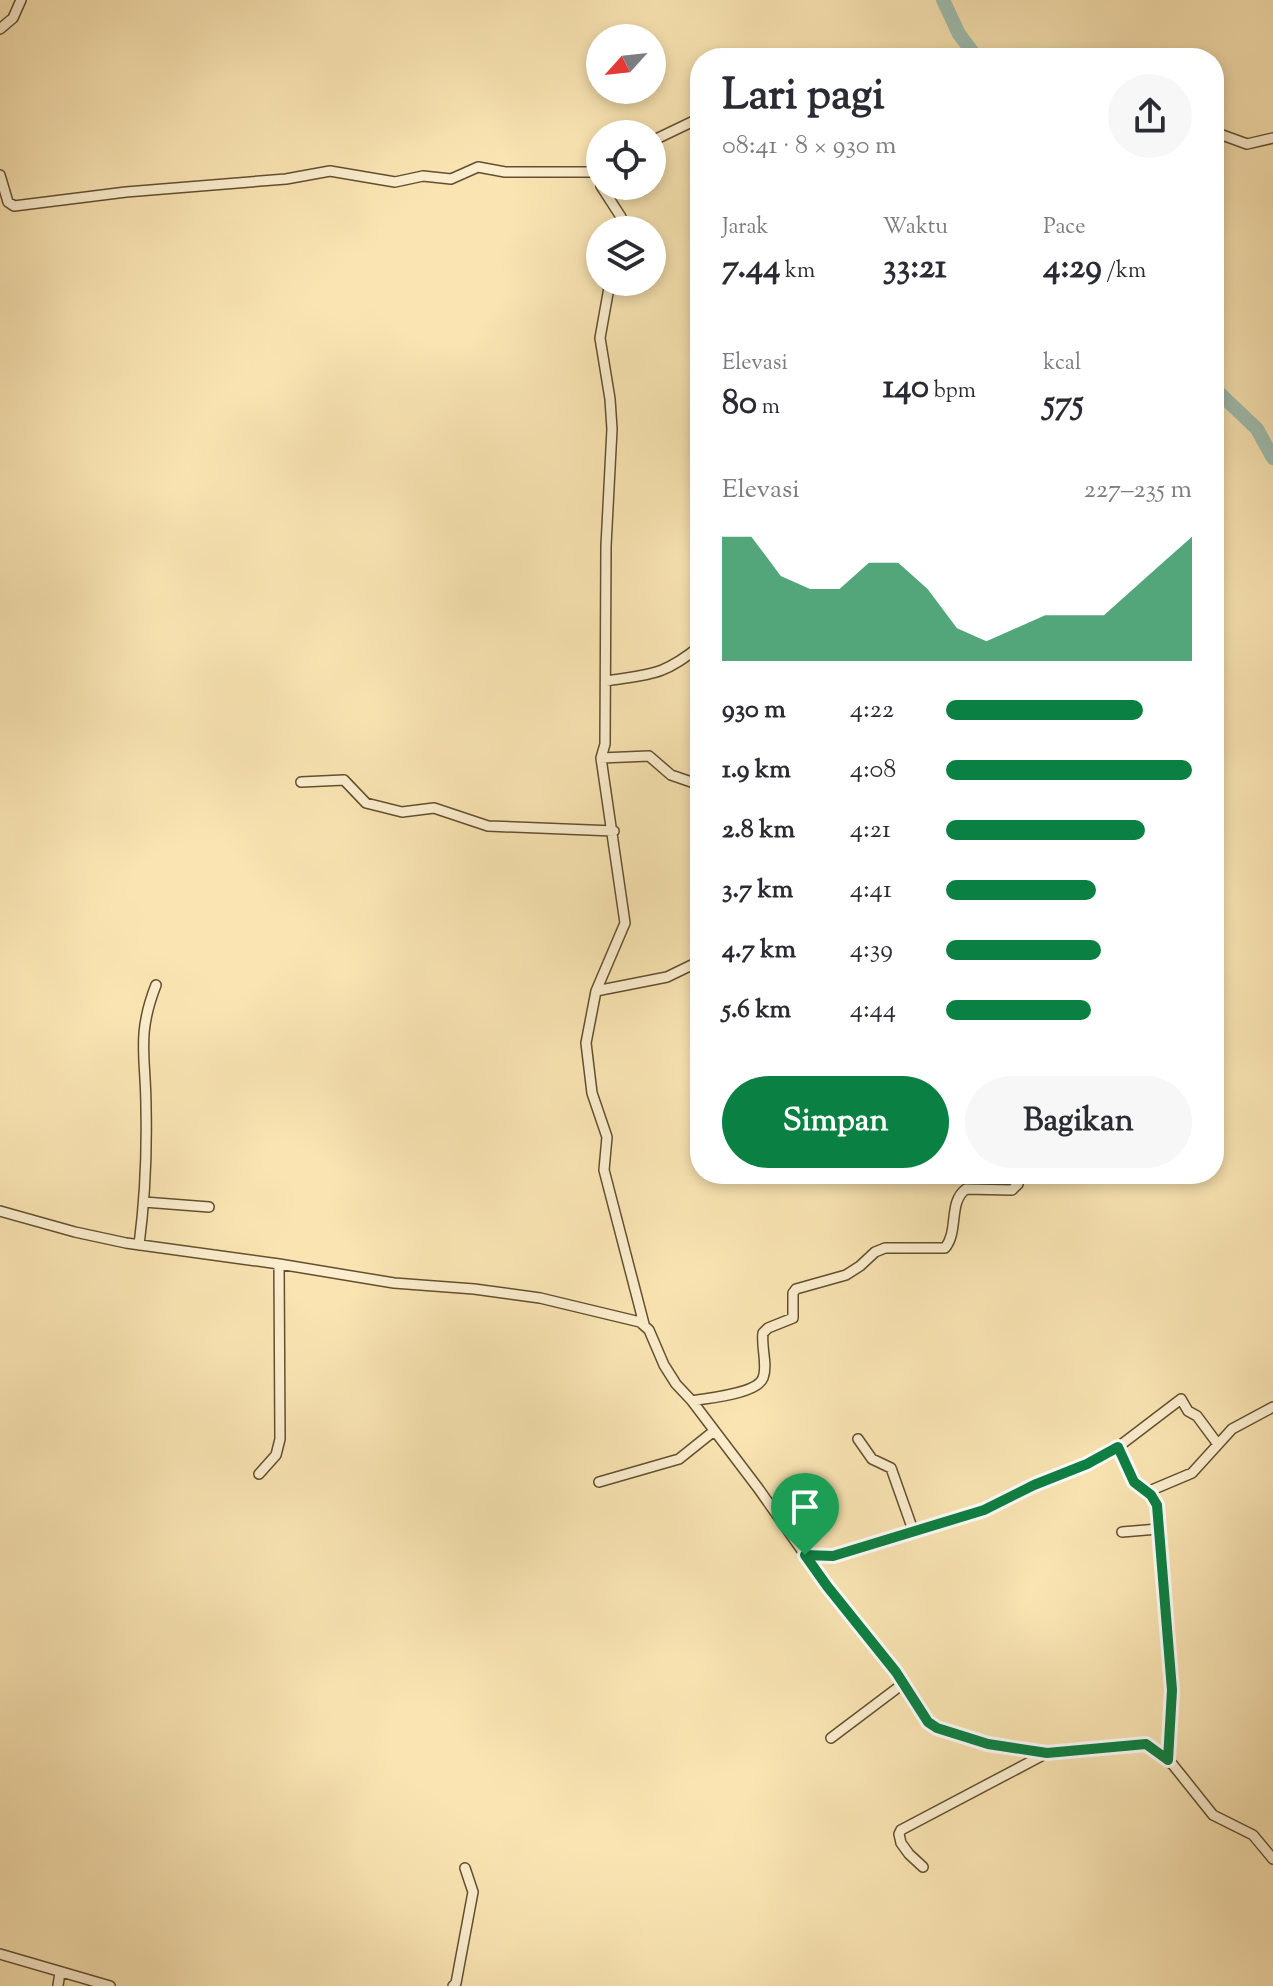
<!DOCTYPE html>
<html lang="id">
<head>
<meta charset="utf-8">
<style>
	body { margin:0; font-family:"Sorts Mill Goudy",serif; background:#f7f7f7; color:#2b2b33; height:100vh; display:flex; flex-direction:column; font-size:30px; white-space:nowrap }
	* { box-sizing:border-box; margin:0 }
	p { font-size:26px; color:#7c7c81 }
	.icon { flex:none; width:44px; height:44px; fill:none; stroke:currentColor; stroke-width:2; stroke-linecap:round; stroke-linejoin:round }
	.map { position:relative; flex:1; overflow:hidden }
	.side { position:absolute; left:690px; top:48px; width:534px; height:1136px; display:flex; flex-direction:column; background:#fff; border-radius:32px; box-shadow:0 4px 12px #0003 }
	.side>* { flex:none }
	.needle { width:52px; rotate:243deg }
	.controls { position:absolute; left:586px; top:24px; display:grid; gap:16px }
	.controls a { display:grid; place-items:center; width:80px; height:80px; border-radius:50%; background:#fff; box-shadow:0 4px 12px #0003; font-size:40px }
	.pin { position:absolute; display:grid; place-items:center; width:68px; height:68px; color:#fff; margin:-82px -34px; border-radius:50% 50% 50% 0; rotate:-45deg; box-shadow:0 0 8px #0007 }
	.pin .icon { rotate:45deg }
	.round { display:grid; place-items:center; flex:none; width:84px; height:84px; border-radius:42px; background:#f7f7f7 }
	.head { display:flex; align-items:center; justify-content:space-between; height:136px; padding:0 32px }
	h1 { font-size:44px; font-weight:700; line-height:60px }
	.metrics { display:grid; grid-template-columns:repeat(3,1fr); gap:12px; height:136px; padding:8px 32px }
	.metrics div { display:grid; align-content:center }
	.metrics b { font-size:34px; font-weight:700 }
	.metrics small { font-size:22px; font-weight:400 }
	.metrics p { font-size:22px }
	.chart { height:224px; padding:16px 32px }
	.chart p { display:flex; justify-content:space-between }
	.chart svg { width:100%; height:144px; margin-top:8px; fill:#0b8043; opacity:.7 }
	.button { display:flex; gap:16px; margin-top:auto; padding:16px 32px }
	.button a { flex:1; height:92px; border-radius:48px; background:#0b8043; color:#fff; font-size:32px; font-weight:700; line-height:92px; text-align:center }
	.button a+a { background:#f7f7f7; color:#2b2b33 }
	ul { padding:0 32px; list-style:none; font-size:26px }
	li { display:grid; grid-template-columns:128px 96px 1fr; align-items:center; height:60px }
	li i { height:20px; border-radius:10px; background:#0b8043 }
	.map>svg:first-child { display:block }
</style>
</head>
<body>
<div class="map">
<svg width="1273" height="1986" viewBox="0 0 1273 1986">
	<rect width="100%" height="100%" fill="#f9e4b2"/>
	<filter id="stains"><feTurbulence type="fractalNoise" baseFrequency=".0025" numOctaves="4"/><feColorMatrix values="0 0 0 0 .2 0 0 0 0 .09 0 0 0 0 .02 0 0 0 .5 -.17"/></filter>
	<radialGradient id="worn" r=".72"><stop offset=".6" stop-color="#630" stop-opacity="0"/><stop offset="1" stop-color="#630" stop-opacity=".3"/></radialGradient>
	<g fill="none" stroke-linecap="round" stroke-linejoin="round">
		<path stroke="#9ebeb1" stroke-width="14" d="M943,0L959,34L977,58
			M1214,388L1257,429L1273,458"/>
		<g stroke="#625030" stroke-width="12">
			<path id="street" d="M0,29L13,18L21,0
				M1214,132L1247,144L1273,138
				M652,141L700,118
				M0,175L8,202L14,206L126,192L286,179L330,171L395,182L423,176L451,179L478,167L505,172H600
				M601,186L621,217L623,230
				M610,282L600,338L610,399L612,429L606,546L605,744L601,758L625,923L596,991L586,1043L592,1093L607,1137L604,1170L644,1324
				M606,681C651,674 663,676 700,646
				M601,758L649,756L671,775L700,785
				M301,782L344,780L366,803L402,812L434,808L488,826L614,831
				M596,991L667,977L700,961
				M144,1202L209,1207
				M0,1211L75,1232L126,1243L279,1264L394,1283L474,1289L540,1298L640,1322L649,1330L664,1365L676,1384L692,1401L758,1488L827,1586L896,1672L931,1724L988,1744L1037,1752L1062,1753L1146,1744L1173,1765L1213,1815L1253,1835L1273,1859
				M139,1245C145,1199 147,1154 146,1108C146,1057 136,1036 156,985
				M692,1401C707,1398 757,1394 763,1378C768,1365 761,1347 763,1333L768,1328L793,1318V1293L796,1289L846,1275L860,1266L875,1252L885,1248H945C959,1231 948,1202 966,1189L1012,1190L1018,1184L1020,1174
				M858,1439L872,1459L891,1468L913,1530
				M1118,1447L1134,1482L1151,1495L1157,1505L1172,1690L1168,1760
				M259,1474L276,1455L280,1439L279,1264
				M599,1482L679,1459L714,1431
				M1147,1492L1192,1473L1232,1429L1273,1407
				M1122,1532L1158,1529
				M805,1555L833,1556L984,1510L1010,1496L1087,1464L1118,1447L1181,1399L1188,1411L1197,1416L1217,1443
				M831,1738L904,1683
				M923,1867L909,1854L901,1843L899,1834L901,1830L1047,1753
				M0,1954L110,1986
				M58,1986L60,1972
				M453,1986L456,1983L473,1892L465,1868"/>
		</g>
		<use href="#street" stroke="#fbedcd" stroke-width="9"/>
	</g>
	<g fill="none" stroke-linecap="round" stroke-linejoin="round">
		<g stroke="#fff" stroke-width="16">
			<path id="route" d="M1118,1447L1134,1482L1151,1495L1157,1505L1172,1690L1168,1760L1146,1744L1047,1753L988,1744L937,1728L928,1722L896,1672L827,1586L805,1555L833,1556L984,1510L1034,1485L1087,1464Z"/>
		</g>
		<use href="#route" stroke="#0b8043" stroke-width="10"/>
	</g>
	<rect width="100%" height="100%" filter="url(#stains)"/>
	<rect width="100%" height="100%" fill="url(#worn)"/>
</svg>
<div class="controls">
<a><svg class="needle" viewBox="-14 -14 28 28"><path d="M0-13l5 13h-10z" fill="#e53935"/><path d="M0 13l5-13h-10z" fill="#7c7c81"/></svg></a>
<a><svg class="icon" aria-label="locate" viewBox="0 0 24 24"><circle cx="12" cy="12" r="6"/><path d="M12 2v4M12 18v4M2 12h4M18 12h4"/></svg></a>
<a><svg class="icon" aria-label="layers" viewBox="0 0 24 24"><path d="M12 4l9 5-9 5-9-5zM3 14l9 5 9-5"/></svg></a>
</div>
<div class="pin" style="left:805px;top:1555px;background:#1e9e55"><svg class="icon" aria-label="arrive" viewBox="0 0 24 24"><path d="M6 21V4h12l-3 4 3 4H6"/></svg></div>
<section class="side">
<div class="head"><div><h1>Lari pagi</h1><p>08:41 · 8 × 930 m</p></div><a class="round"><svg class="icon" aria-label="share" viewBox="0 0 24 24"><path d="M12 15V3M7 8l5-5 5 5M5 13v7h14v-7"/></svg></a></div>
<div class="metrics">
<div><p>Jarak</p><b>7.44<small> km</small></b></div>
<div><p>Waktu</p><b>33:21</b></div>
<div><p>Pace</p><b>4:29<small> /km</small></b></div>
</div>
<div class="metrics">
<div><p>Elevasi</p><b>80<small> m</small></b></div>
<div><b>140<small> bpm</small></b></div>
<div><p>kcal</p><b>575</b></div>
</div>
<div class="chart"><p><span>Elevasi</span>227–235 m</p>
<svg viewBox="0 0 160 44" preserveAspectRatio="none"><path d="M0 44V6L10 6L20 18L30 22L40 22L50 14L60 14L70 22L80 34L90 38L100 34L110 30L120 30L130 30L140 22L150 14L160 6V44z"/></svg>
</div>
<ul>
<li><b>930 m</b>4:22<i style="width:80%"></i></li>
<li><b>1.9 km</b>4:08<i style="width:100%"></i></li>
<li><b>2.8 km</b>4:21<i style="width:81%"></i></li>
<li><b>3.7 km</b>4:41<i style="width:61%"></i></li>
<li><b>4.7 km</b>4:39<i style="width:63%"></i></li>
<li><b>5.6 km</b>4:44<i style="width:59%"></i></li>
</ul>
<div class="button"><a>Simpan</a><a>Bagikan</a></div>
</section>
</div>
</body>
</html>
